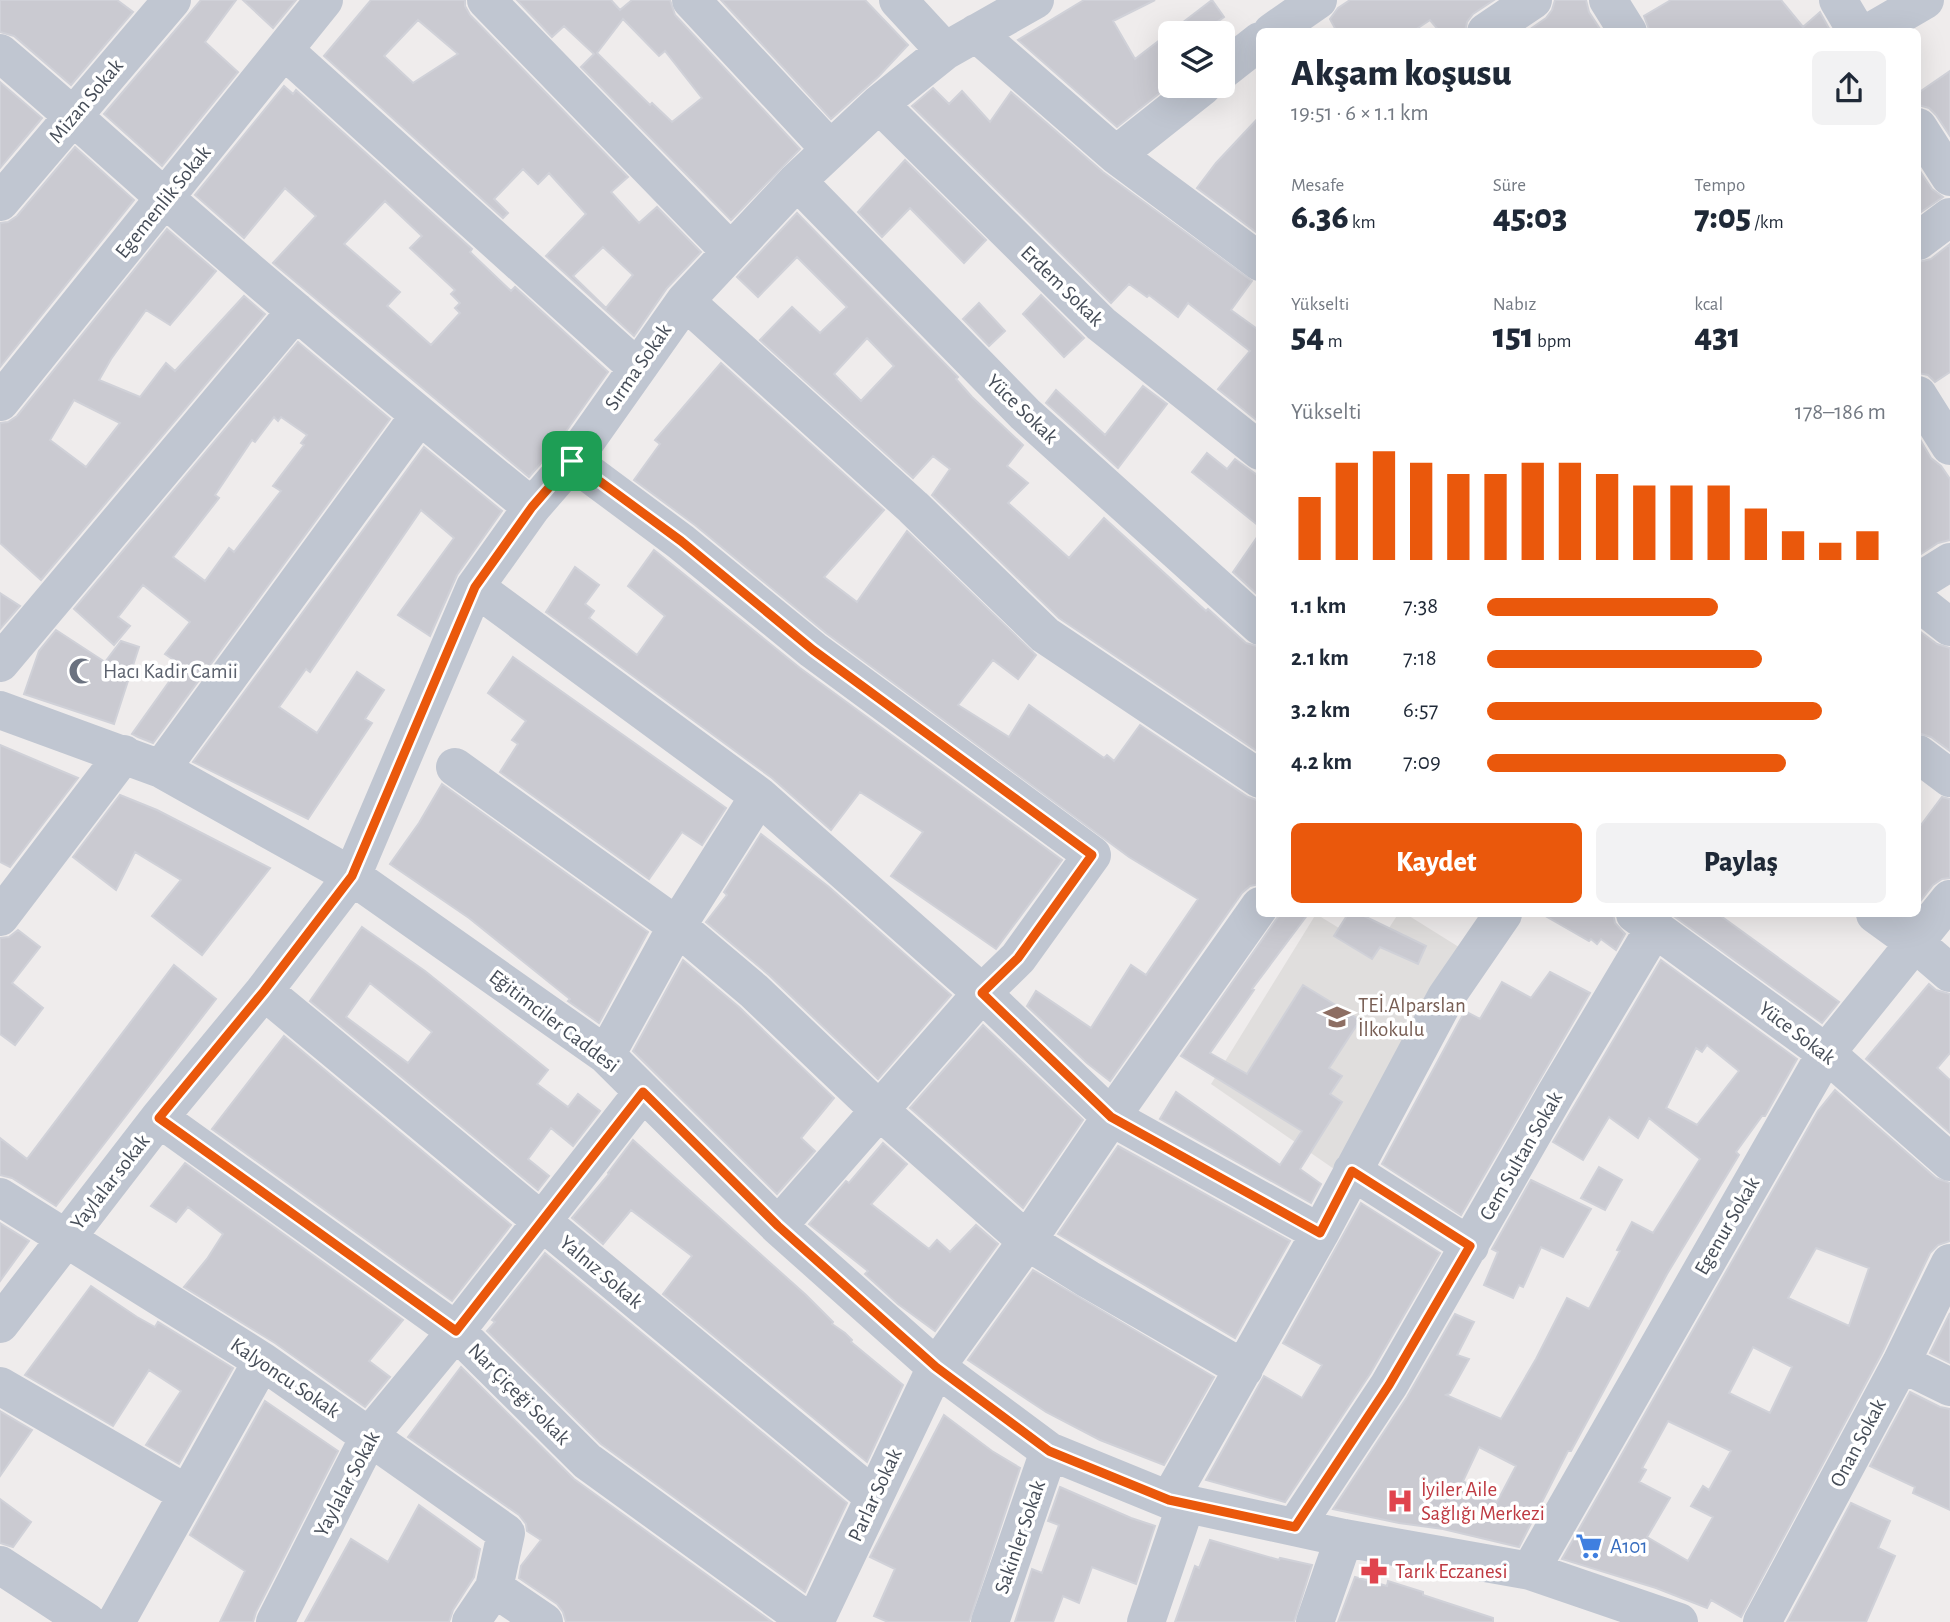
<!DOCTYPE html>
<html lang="tr">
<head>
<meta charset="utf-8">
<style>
	body { margin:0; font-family:"Alegreya Sans",sans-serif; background:#f2f2f3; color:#1f2937; height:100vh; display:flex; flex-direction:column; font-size:26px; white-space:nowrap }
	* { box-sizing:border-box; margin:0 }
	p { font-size:23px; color:#747a83 }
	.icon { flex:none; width:38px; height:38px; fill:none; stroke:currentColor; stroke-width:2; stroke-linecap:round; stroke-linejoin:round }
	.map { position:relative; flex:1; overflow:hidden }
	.panel { position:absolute; left:1256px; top:28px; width:665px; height:889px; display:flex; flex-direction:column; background:#fff; border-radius:10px; box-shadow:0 7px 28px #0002 }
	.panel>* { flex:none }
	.buttons { position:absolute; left:1158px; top:21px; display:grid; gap:14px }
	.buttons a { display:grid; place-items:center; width:77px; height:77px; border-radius:10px; background:#fff; box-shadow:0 7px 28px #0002; font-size:35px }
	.pin { position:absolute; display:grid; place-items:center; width:60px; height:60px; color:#fff; margin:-30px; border-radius:14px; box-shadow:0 4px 10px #0006 }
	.round { display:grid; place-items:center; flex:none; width:74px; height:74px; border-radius:10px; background:#f2f2f3 }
	.head { display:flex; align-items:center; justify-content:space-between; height:119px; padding:0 35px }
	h1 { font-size:38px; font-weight:800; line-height:52px }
	.stats { display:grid; grid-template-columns:repeat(3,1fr); gap:10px; height:119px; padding:7px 35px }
	.stats div { display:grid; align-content:center }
	.stats b { font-size:35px; font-weight:800 }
	.stats small { font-size:19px; font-weight:400 }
	.stats p { font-size:19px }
	.chart { height:196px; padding:14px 35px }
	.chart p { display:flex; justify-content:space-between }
	.chart svg { width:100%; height:126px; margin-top:7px; stroke:#ea580c; stroke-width:6 }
	.action { display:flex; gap:14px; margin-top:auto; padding:14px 35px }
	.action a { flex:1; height:80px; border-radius:10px; background:#ea580c; color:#fff; font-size:28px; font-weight:800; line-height:80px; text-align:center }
	.action a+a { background:#f2f2f3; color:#1f2937 }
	ul { padding:0 35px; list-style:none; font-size:23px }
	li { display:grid; grid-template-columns:112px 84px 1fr; align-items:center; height:52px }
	li i { height:18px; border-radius:9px; background:#ea580c }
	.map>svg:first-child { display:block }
</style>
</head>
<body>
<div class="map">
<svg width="1950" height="1622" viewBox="0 0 1950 1622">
	<rect width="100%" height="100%" fill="#efecec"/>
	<path fill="#e0dedd" d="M1316,914L1375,950L1398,914H1406L1462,949L1334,1169L1211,1084Z"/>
	<path fill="#cacad1" stroke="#d0d1d8" stroke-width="2" fill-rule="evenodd" d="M0,0H117L133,12L71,85L14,36L0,32Z
		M201,0H236L205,42L238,72L162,166L104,114Z
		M243,0H296L273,28Z
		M371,0H465V6L470,15L628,177L611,192L639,223L657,207L701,252L667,288L634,336L546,256L586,214L549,173L538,184L523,169L494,199L508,213L503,218L324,56ZM418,20L458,54L413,83L384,56ZM603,247L633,275L606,308L573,276Z
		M517,0H611L620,10L632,0H670L675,15L800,149L731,220L581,67L594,54L564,26L552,37ZM623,19L659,56L665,51L702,98L672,122L652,103L650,105L597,53Z
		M721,0H865L908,45L879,76L831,119Z
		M1084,0H1155L1113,21L1135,59L1212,0L1224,17L1202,33H1171V84L1117,127L1018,40Z
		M1350,0H1494L1473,14L1467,22L1465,32H1440L1430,20L1412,32H1337L1330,19L1338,8Z
		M1555,0H1586L1589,12L1602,32H1526L1546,18L1552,10Z
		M1671,0H1781L1803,27L1820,12L1831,32H1650L1644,16Z
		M1950,71V136L1936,115L1929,108L1918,105V93Z
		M0,82L42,118L0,168Z
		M284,86L293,94L296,90L472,249L470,252L511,291L515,287L608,372L555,447L529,477L273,263L316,216L285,188L244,238L195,195ZM385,201L422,236L410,248L455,290L451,294L460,303L455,308L460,313L431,345L387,306L400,292L344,244Z
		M933,88L949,104L962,91L990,122L1011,92L1103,172L1252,281L1231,310L1260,331V423L1218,389L1250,351L1188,303L1178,317L1149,295L1147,297L1129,284L1111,303L912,106Z
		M1260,116V235L1197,188L1216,163Z
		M75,147L134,200L0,367V223L8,222L17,216Z
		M905,160L986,240L964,263L910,208L882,237L858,212Z
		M1918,168L1932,189L1943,197L1918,214Z
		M797,213L958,377L956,379L972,397L1023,445L1007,466L1028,483L1008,503L1069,558L1104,518L1206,611L1208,609L1246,643L1260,647V753L1059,618L932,495L950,469L933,456L913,478L760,340L792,307L820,333L847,307L797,257L758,297L737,277ZM867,338L894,366L861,401L834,374Z
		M167,229L216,271L170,325L146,310L111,359L99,380L140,397L166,363L175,371L244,296L265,314L41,580L0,543V423L8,422L17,416ZM74,400L120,423L86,467L50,440Z
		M1950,244V372L1935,382L1928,375L1918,373V262L1931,259Z
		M1041,295L1084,338L1064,357L1023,314Z
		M979,303L1005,331L989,346L963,319Z
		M298,342L390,419L153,743L138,737L132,734L181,665L165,654L190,622L143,585L118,617L130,626L114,645L74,609ZM274,417L278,421L281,417L307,435L301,443L304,445L273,486L281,491L234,552L229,548L205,581L173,557L219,498L215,495L252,440L255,442Z
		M721,363L884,510L824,577L857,602L907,531L1036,655L1018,679L993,660L958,705L1009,737L1029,705L1104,758L1107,755L1114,761L1140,725L1248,797L1260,801V884L1250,886L1242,893L1110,1081L1087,1063L1027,1006L1036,991L1091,1028L1131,965L1146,975L1198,899L1129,857L826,633L695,525L634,480L660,444L655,440Z
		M1143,386L1167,404L1118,468L1046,403L1056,390L1105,435Z
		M1918,436L1931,458L1941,466L1950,479V540L1938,543L1918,556Z
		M424,447L502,511L457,575L430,636L398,615L454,538L421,510L310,672L306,669L279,707L317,733L357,672L384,690L365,719L372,723L308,819L193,762Z
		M1207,453L1227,469L1235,459L1260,477V527L1192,472Z
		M1260,533V597L1233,572Z
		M654,550L800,668L1062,860L996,949L891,876L923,832L860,792L831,830L772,778L546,612L575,567L599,585L585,604L594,611L589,618L637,655L665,616L628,586Z
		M0,593L20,606L0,629Z
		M56,630L105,662L121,641L139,647L114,724L24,694L39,651Z
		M1918,630L1937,644L1950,648V751L1931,737L1918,733Z
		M513,657L726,808L702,845L682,832L649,879L500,772L518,744L512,740L526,721L488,693Z
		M0,745L78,778L10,867L0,862Z
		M442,784L648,932L599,1023L568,1001L570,999L469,918L390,864L419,823Z
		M120,795L157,810L270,868L202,955L152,916L181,880L135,852L116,890L73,857Z
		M1942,797L1950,799V878L1942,879L1933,885L1918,904V829Z
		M761,834L829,887L951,995L878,1079L769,975L706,922L727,895L724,892Z
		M1280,914H1308L1252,989L1254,990L1210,1053L1247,1074L1303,985L1360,1020L1329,1068L1342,1076L1330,1094L1342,1102L1300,1169L1321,1184L1311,1203L1160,1119L1176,1092L1280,1165L1302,1131L1181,1056Z
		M1348,914H1360L1426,946L1418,964L1380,947L1372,959L1334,936Z
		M1542,914H1613L1615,923L1625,934L1616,950L1601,939L1597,944L1591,939L1589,941Z
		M1671,914H1718L1839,1002L1822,1023Z
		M362,927L425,971L548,1070L537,1084L568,1107L578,1094L600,1111L573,1146L551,1128L528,1159L549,1176L538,1190L310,1001ZM370,983L432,1032L408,1063L346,1017Z
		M18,930L40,947L12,983L43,1008L15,1045L0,1034V938L9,937Z
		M683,960L739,1007L834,1098L801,1138L815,1151L777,1194L633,1051Z
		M1661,960L1797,1059L1765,1116H1762L1736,1152L1739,1155L1667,1274L1571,1451H1568L1519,1547L1443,1529L1399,1523L1333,1509L1407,1397L1455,1314L1474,1322L1457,1355L1469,1359L1450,1393L1446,1395L1501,1419L1536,1359L1567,1298L1589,1309L1620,1251L1617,1250L1632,1222L1653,1233L1700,1159L1649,1118L1638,1138L1609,1117L1583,1160L1553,1142ZM1707,1045L1739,1071L1697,1125L1666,1108L1696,1048L1702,1052ZM1479,1447L1516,1466L1497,1502L1463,1481Z
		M174,965L216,999L56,1206L12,1178L0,1175V1138L27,1159Z
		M1550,972L1590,993L1461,1215L1382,1164L1465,1011L1480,1019L1502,982L1531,998Z
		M1929,984L1936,990L1950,994V1053L1937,1068L1950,1080V1133L1866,1059Z
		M983,1025L1083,1120L1023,1208L910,1108Z
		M284,1036L511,1225L452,1301L212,1129Z
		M1835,1090L1936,1178L1950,1183V1241L1938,1245L1930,1253L1882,1353L1741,1617L1711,1600L1707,1608L1656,1588L1562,1559L1818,1111ZM1816,1248L1869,1268L1849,1326L1788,1298ZM1753,1347L1792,1367L1770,1413L1729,1393ZM1668,1421L1731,1451L1709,1490L1703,1486L1691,1506L1713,1517L1688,1561L1647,1537L1670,1498L1639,1482L1646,1470L1642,1468Z
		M633,1140L806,1295L833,1322L832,1324L845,1333L852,1340L851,1342L903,1385L867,1462L663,1294L692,1256L631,1210L603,1244L572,1218L609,1174L608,1173Z
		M883,1143L907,1164L871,1204L929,1249L937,1240L950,1252L976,1225L998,1244L935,1331L898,1304L865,1274L868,1271L809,1224L846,1181L849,1183Z
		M1118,1146L1290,1241L1235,1338L1058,1234Z
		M185,1163L403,1320L369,1361L390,1377L365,1407L275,1343L184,1287L207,1259L223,1234L188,1207L176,1222L151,1206Z
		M1599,1167L1622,1180L1605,1210L1581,1198Z
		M1531,1180L1591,1209L1563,1257L1541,1247L1523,1287L1519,1285L1513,1298L1484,1285L1498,1252L1492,1249Z
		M1361,1203L1440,1253L1370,1374L1285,1502L1206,1480L1264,1376L1302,1398L1322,1365L1283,1343Z
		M0,1223L29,1241L0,1281Z
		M545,1253L847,1503L805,1592L601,1444L487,1331L495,1322L492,1320Z
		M1033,1270L1214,1377L1164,1465L1100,1440L1046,1412L968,1360Z
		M91,1286L137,1317L155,1327L158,1322L233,1368L179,1464L146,1445L181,1391L149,1370L113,1426L25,1375Z
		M1950,1313V1363L1930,1353Z
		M461,1367L574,1479L772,1622H566L563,1612L557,1604L519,1578L521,1566L541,1540L527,1531L526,1524L519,1515L408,1437Z
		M1910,1392L1940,1407L1950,1409V1510L1913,1493L1915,1487L1870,1466Z
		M265,1401L338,1451L256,1612L253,1622H220L245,1571L190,1535Z
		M0,1411L32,1430L0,1476Z
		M944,1415L992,1451L1020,1468L969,1622H888L874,1616L895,1569L870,1557Z
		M1060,1487L1131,1518L1155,1526L1136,1584L1092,1567L1079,1603L1063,1596L1053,1622H1015L1032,1569L1042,1573L1059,1525L1048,1521Z
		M0,1499L31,1522L13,1547L0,1543Z
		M1851,1503L1890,1521L1878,1548L1895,1556L1866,1622H1787Z
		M419,1505L480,1549L474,1577L453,1610L449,1622H305L351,1539L388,1562Z
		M1210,1540L1279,1560L1280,1558L1312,1565L1294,1622H1175L1195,1566L1199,1568Z
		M1355,1577L1387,1586L1388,1581L1423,1592V1595L1493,1618V1622H1338Z"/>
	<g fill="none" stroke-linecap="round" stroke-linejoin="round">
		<path stroke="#c0c6d1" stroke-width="38" d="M486,0L730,251
			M691,0L829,148
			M898,0L945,51
			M1608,0L1628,32
			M1838,0L1857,32
			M1272,32L1318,0
			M1486,32L1533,0
			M1870,32L1925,0
			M976,33L1116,155L1260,262
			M284,50L637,368
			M0,53C57,101 112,151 167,200C287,305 408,407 532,507
			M1223,70L1260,41
			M879,104L1101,324L1260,451
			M1918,127L1950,177
			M1116,155L1203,86
			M797,181L1025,414L1260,626
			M0,202L172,0
			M1918,241L1950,217
			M685,301L913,507L1045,635L1260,779
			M1918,395L1950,446
			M0,402L324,0
			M572,461L681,542L813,650L1092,855L1018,958L982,993L778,1226
			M1918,582L1950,562
			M475,587L759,796L982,993L1111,1117L1320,1233
			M1918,602L1950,627
			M0,663L296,311
			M0,710L161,769L352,876L606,1055L778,1226L936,1367L1049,1451L1169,1500L1344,1538L1530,1571L1679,1622
			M1918,754L1950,778
			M455,767L677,926L754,991L880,1111L1027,1241L1088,1279L1244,1369
			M161,769L419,416
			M1635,914L1826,1053L1950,1162
			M1875,914L1915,943L1950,973
			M0,917L124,754
			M264,991L874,1497
			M606,1055L677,926L759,796
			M159,1118L456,1331L587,1461L809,1622
			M1352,1171L1470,1246
			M0,1197L262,1361L506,1533L494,1588L471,1622
			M0,1324L159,1118L264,991L352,876L475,587L532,507L572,461L685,301L797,181L879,104L945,51L1035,0
			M1901,1363L1950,1387
			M0,1386L187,1494
			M1169,1500L1320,1233L1446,997L1503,914
			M1295,1527L1389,1385L1555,1095L1655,927
			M0,1565L87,1622
			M1530,1571L1826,1053L1950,899
			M494,1588L544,1622
			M116,1622L262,1361
			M275,1622L370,1435L456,1331L643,1092
			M815,1622L936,1367L1027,1241L1111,1117L1260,906
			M990,1622L1049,1451
			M1146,1622L1186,1504
			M1315,1622L1344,1538
			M1762,1622L1901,1363L1950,1263"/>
	</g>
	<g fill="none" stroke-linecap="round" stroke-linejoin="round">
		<g stroke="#fff" stroke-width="14">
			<path id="route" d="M572,461L681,541L813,650L1092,855L1018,958L982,993L1111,1117L1320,1233L1352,1171L1470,1246L1389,1385L1295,1527L1169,1500L1049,1451L936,1367L778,1226L643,1092L456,1331L159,1118L264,991L352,876L475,587L532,507Z"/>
		</g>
		<use href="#route" stroke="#ea580c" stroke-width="9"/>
	</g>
	<defs>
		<g id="mosque-bare" transform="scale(2.1)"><path d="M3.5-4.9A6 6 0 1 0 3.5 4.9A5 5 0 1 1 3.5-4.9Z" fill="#6b7280" stroke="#fff" stroke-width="2.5" paint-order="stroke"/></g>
		<g id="school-bare" transform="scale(2.1)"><path d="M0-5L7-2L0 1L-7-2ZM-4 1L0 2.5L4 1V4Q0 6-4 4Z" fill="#8d6e63" stroke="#fff" stroke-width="2.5" paint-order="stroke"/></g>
		<g id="hospital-bare" transform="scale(2.1)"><path d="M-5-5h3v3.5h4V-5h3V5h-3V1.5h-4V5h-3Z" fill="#e0444e" stroke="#fff" stroke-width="2.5" paint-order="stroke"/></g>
		<g id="supermarket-bare" transform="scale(2.1)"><path d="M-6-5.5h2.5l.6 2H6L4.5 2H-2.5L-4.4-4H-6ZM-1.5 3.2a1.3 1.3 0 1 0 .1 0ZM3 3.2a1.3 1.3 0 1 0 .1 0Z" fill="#3f7fe0" stroke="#fff" stroke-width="2.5" paint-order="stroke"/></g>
		<g id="pharmacy-bare" transform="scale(2.1)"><path d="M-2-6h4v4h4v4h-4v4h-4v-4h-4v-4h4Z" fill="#e0444e" stroke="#fff" stroke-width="2.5" paint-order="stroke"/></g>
	</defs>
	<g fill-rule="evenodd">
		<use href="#mosque-bare" x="82" y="671"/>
		<use href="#school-bare" x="1337" y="1017"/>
		<use href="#hospital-bare" x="1400" y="1501"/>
		<use href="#supermarket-bare" x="1589" y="1546"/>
		<use href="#pharmacy-bare" x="1374" y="1571"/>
	</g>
	<g text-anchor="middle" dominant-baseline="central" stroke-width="7" stroke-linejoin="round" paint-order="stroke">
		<g font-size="21" fill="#464d58" stroke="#fff">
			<text transform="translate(86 101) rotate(-50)">Mizan Sokak</text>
			<text transform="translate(163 202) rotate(-51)">Egemenlik Sokak</text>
			<text transform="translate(1062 286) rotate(44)">Erdem Sokak</text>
			<text transform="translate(638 367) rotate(-55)">Sırma Sokak</text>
			<text transform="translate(1022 409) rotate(44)">Yüce Sokak</text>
			<text transform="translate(554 1021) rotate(37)">Eğitimciler Caddesi</text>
			<text transform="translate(1797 1033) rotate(37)">Yüce Sokak</text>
			<text transform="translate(1521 1156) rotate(-60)">Cem Sultan Sokak</text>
			<text transform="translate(110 1182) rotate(-52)">Yaylalar sokak</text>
			<text transform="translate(1727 1226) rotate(-60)">Egenur Sokak</text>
			<text transform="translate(601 1272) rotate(40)">Yalnız Sokak</text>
			<text transform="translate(285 1378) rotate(34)">Kalyoncu Sokak</text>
			<text transform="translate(519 1394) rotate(45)">Nar Çiçeği Sokak</text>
			<text transform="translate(1858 1443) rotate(-62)">Onan Sokak</text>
			<text transform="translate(347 1484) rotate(-62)">Yaylalar Sokak</text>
			<text transform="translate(875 1495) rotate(-65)">Parlar Sokak</text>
			<text transform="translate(1020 1537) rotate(-71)">Sakinler Sokak</text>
		</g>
		<g font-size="21" fill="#5b616d" stroke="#fff" text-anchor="start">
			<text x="103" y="671">Hacı Kadir Camii</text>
		</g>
		<g font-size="21" fill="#785e54" stroke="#fff" text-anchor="start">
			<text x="1358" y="1005">TEİ.Alparslan<tspan x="1358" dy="24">İlkokulu</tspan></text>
		</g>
		<g font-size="21" fill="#be3a42" stroke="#fff" text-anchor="start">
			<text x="1421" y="1489">İyiler Aile<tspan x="1421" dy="24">Sağlığı Merkezi</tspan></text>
			<text x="1395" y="1571">Tarık Eczanesi</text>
		</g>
		<g font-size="21" fill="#366cbe" stroke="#fff" text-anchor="start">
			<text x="1610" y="1546">A101</text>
		</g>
	</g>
</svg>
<div class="buttons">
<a><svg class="icon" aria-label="layers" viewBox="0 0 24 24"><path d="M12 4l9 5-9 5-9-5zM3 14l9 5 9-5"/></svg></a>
</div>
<div class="pin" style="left:572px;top:461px;background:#1e9e55"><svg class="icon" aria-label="arrive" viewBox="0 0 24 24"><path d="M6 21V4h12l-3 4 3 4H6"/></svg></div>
<section class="panel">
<div class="head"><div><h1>Akşam koşusu</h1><p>19:51 · 6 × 1.1 km</p></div><a class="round"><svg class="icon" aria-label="share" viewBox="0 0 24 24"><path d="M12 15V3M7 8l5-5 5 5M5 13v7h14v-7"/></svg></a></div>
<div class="stats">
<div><p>Mesafe</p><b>6.36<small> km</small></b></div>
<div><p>Süre</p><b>45:03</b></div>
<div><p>Tempo</p><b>7:05<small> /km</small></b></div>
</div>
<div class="stats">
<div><p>Yükselti</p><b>54<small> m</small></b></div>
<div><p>Nabız</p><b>151<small> bpm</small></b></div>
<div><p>kcal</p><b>431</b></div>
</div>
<div class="chart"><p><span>Yükselti</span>178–186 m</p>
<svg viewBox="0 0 160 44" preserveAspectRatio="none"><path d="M5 44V22M15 44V10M25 44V6M35 44V10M45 44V14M55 44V14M65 44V10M75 44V10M85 44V14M95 44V18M105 44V18M115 44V18M125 44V26M135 44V34M145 44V38M155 44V34"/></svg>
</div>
<ul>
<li><b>1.1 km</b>7:38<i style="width:58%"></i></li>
<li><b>2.1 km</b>7:18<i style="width:69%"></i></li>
<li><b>3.2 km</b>6:57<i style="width:84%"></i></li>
<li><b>4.2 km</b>7:09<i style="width:75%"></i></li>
</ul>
<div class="action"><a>Kaydet</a><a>Paylaş</a></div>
</section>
</div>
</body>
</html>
